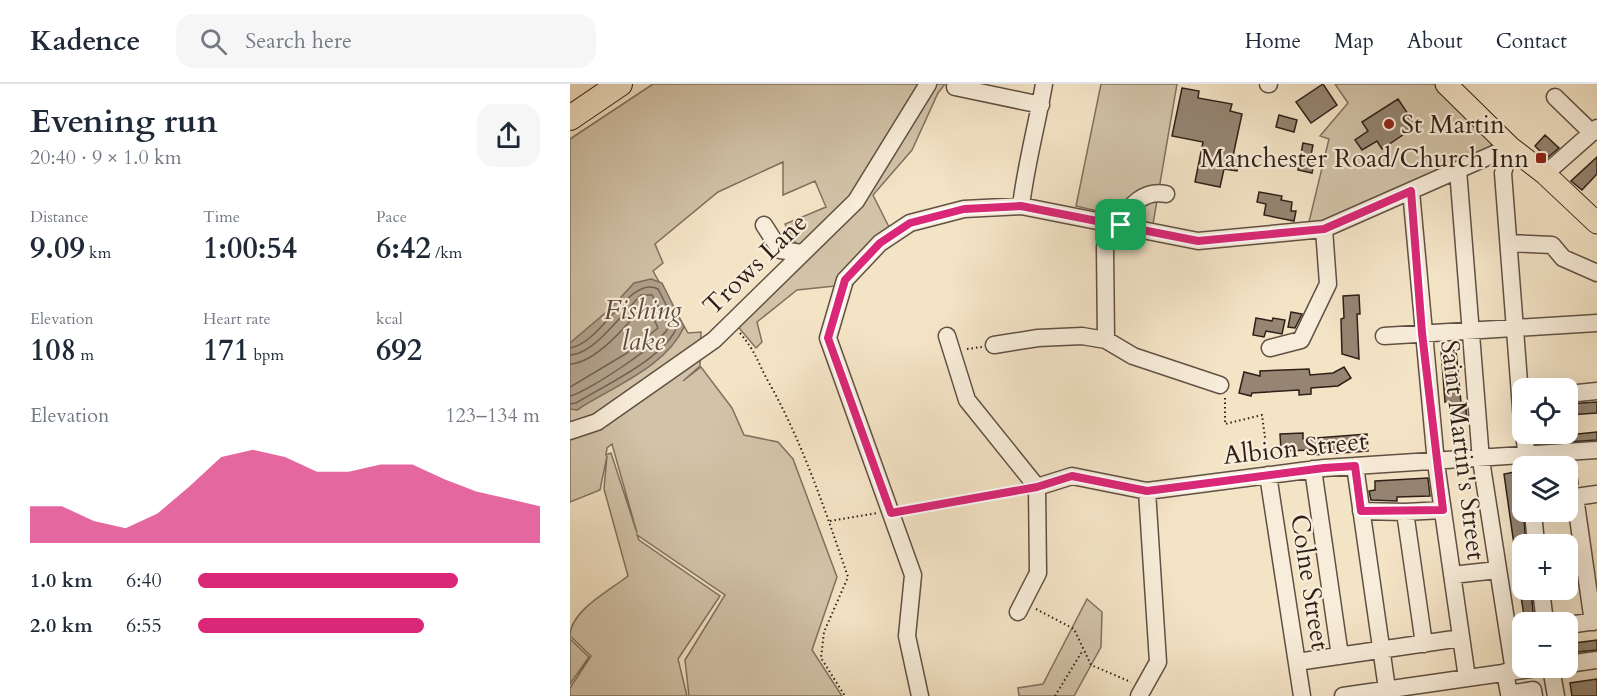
<!DOCTYPE html>
<html lang="en">
<head>
<meta charset="utf-8">
<style>
	body { margin:0; font-family:Cardo,serif; background:#f6f6f7; color:#1f2937; height:100vh; display:flex; flex-direction:column; font-size:22px; white-space:nowrap }
	* { box-sizing:border-box; margin:0 }
	p { font-size:20px; color:#747a83 }
	.icon { flex:none; width:33px; height:33px; fill:none; stroke:currentColor; stroke-width:2; stroke-linecap:round; stroke-linejoin:round }
	.map { position:relative; flex:1; overflow:hidden }
	.drawer { display:flex; flex-direction:column; background:#fff; width:570px }
	.drawer>* { flex:none }
	.controls { position:absolute; left:942px; top:294px; display:grid; gap:12px }
	.controls a { display:grid; place-items:center; width:66px; height:66px; border-radius:12px; background:#fff; box-shadow:0 6px 24px #0002; font-size:30px }
	.pin { position:absolute; display:grid; place-items:center; width:51px; height:51px; color:#fff; margin:-26px; border-radius:12px; box-shadow:0 3px 9px #0006 }
	.round { display:grid; place-items:center; flex:none; width:63px; height:63px; border-radius:18px; background:#f6f6f7 }
	.head { display:flex; align-items:center; justify-content:space-between; height:102px; padding:0 30px }
	h1 { font-size:33px; font-weight:700; line-height:45px }
	.stats { display:grid; grid-template-columns:repeat(3,1fr); gap:9px; height:102px; padding:6px 30px }
	.stats div { display:grid; align-content:center }
	.stats b { font-size:30px; font-weight:700 }
	.stats small { font-size:16px; font-weight:400 }
	.stats p { font-size:16px }
	.chart { height:168px; padding:12px 30px }
	.chart p { display:flex; justify-content:space-between }
	.chart svg { width:100%; height:108px; margin-top:6px; fill:#db2777; opacity:.7 }
	ul { padding:0 30px; list-style:none; font-size:20px }
	li { display:grid; grid-template-columns:96px 72px 1fr; align-items:center; height:45px }
	li i { height:15px; border-radius:8px; background:#db2777 }
	header { display:flex; align-items:center; gap:36px; box-sizing:border-box; height:84px; padding:0 30px; background:#fff; border-bottom:2px solid #e0e1e3 }
	header strong { font-size:28px }
	nav { display:flex; gap:33px; margin-inline-start:auto; font-size:21px }
	.search { width:420px; height:54px; background:#f6f6f7; display:flex; align-items:center; gap:15px; box-sizing:border-box; padding:0 21px; border-radius:18px; color:#747a83; font-size:22px }
	main { display:flex; flex:1; min-height:0 }
	.map>svg:first-child { display:block }
</style>
</head>
<body>
<header>
<strong>Kadence</strong>
<div class="search"><svg class="icon" aria-label="search" viewBox="0 0 24 24"><circle cx="10" cy="10" r="6"/><path d="M15 15l6 6"/></svg>Search here</div>
<nav><a>Home</a><a>Map</a><a>About</a><a>Contact</a></nav>
</header>
<main>
<section class="drawer">
<div class="head"><div><h1>Evening run</h1><p>20:40 · 9 × 1.0 km</p></div><a class="round"><svg class="icon" aria-label="share" viewBox="0 0 24 24"><path d="M12 15V3M7 8l5-5 5 5M5 13v7h14v-7"/></svg></a></div>
<div class="stats">
<div><p>Distance</p><b>9.09<small> km</small></b></div>
<div><p>Time</p><b>1:00:54</b></div>
<div><p>Pace</p><b>6:42<small> /km</small></b></div>
</div>
<div class="stats">
<div><p>Elevation</p><b>108<small> m</small></b></div>
<div><p>Heart rate</p><b>171<small> bpm</small></b></div>
<div><p>kcal</p><b>692</b></div>
</div>
<div class="chart"><p><span>Elevation</span>123–134 m</p>
<svg viewBox="0 0 160 44" preserveAspectRatio="none"><path d="M0 44V29L10 29L20 35L30 38L40 32L50 21L60 9L70 6L80 9L90 15L100 15L110 12L120 12L130 18L140 23L150 26L160 29V44z"/></svg>
</div>
<ul>
<li><b>1.0 km</b>6:40<i style="width:76%"></i></li>
<li><b>2.0 km</b>6:55<i style="width:66%"></i></li>
</ul>
</section>
<div class="map">
<svg width="1027" height="612" viewBox="0 0 1027 612">
	<rect width="100%" height="100%" fill="#f4e4c6"/>
	<filter id="stains"><feTurbulence type="fractalNoise" baseFrequency=".00333" numOctaves="4"/><feColorMatrix values="0 0 0 0 .2 0 0 0 0 .09 0 0 0 0 .02 0 0 0 .5 -.17"/></filter>
	<radialGradient id="worn" r=".72"><stop offset=".6" stop-color="#630" stop-opacity="0"/><stop offset="1" stop-color="#630" stop-opacity=".3"/></radialGradient>
	<path fill="#d2c3a8" stroke="#807160" stroke-width="1.5" fill-rule="evenodd" d="M83,0H375L368,9L342,66L303,111L320,145L265,202L227,206L187,238L192,258L186,264L164,238L229,165L215,140L256,123L245,97L213,111V78L148,108L85,160L93,179L83,187L118,249L131,248L130,282L113,297L131,283L162,324L174,351L208,358L223,375L267,493L242,566L272,612H119L115,576L155,511L67,451L69,456L150,512L108,575L117,612H0V604L21,572L0,552C0,527 39,507 58,492L34,405L37,372L30,406L0,418V55ZM42,360L67,449L41,369L36,371L37,364Z
		M531,0H607L583,140L506,122Z
		M765,0H870L922,51L921,64L752,142H738L759,55L750,52L778,19Z
		M517,515L532,528L531,563L504,612H449L448,604L473,600Z
		M0,555L19,573L0,600Z"/>
	<path fill="#b1a18b" stroke="#7d6d5d" stroke-width="1.5" d="M81,195L92,199L114,243C96,283 42,303 7,326L0,325V259L41,224L64,199Z"/>
	<g fill="none" stroke-linecap="round" stroke-linejoin="round">
		<path stroke="#706052" stroke-width="1.5" d="M0,264C31,260 60,190 88,205L107,242C97,273 33,302 6,319L0,320
			M0,271C25,270 54,227 71,211H82L99,242C95,257 16,309 0,312
			M0,280C26,279 58,240 74,221L78,222L88,244L57,269L0,303"/>
	</g>
	<path fill="#958572" stroke="#2e1f18" stroke-width="1.5" d="M753,0L767,21L741,39L726,18Z
		M612,4L629,7L628,14L662,20L660,27L672,30L663,72L670,74L667,87L654,85L650,103L625,98L633,58L602,52Z
		M828,15L846,42L812,65L807,57L792,66L785,56L798,47L792,38Z
		M709,31L727,36L724,48L706,43Z
		M975,51L989,64L977,74L965,62Z
		M733,59L743,61L741,71L745,72L742,89L728,86Z
		M1027,73V90L1012,106L1001,97Z
		M689,108L712,112L711,116L722,118L721,127H726L724,137L694,131L696,120L687,118Z
		M789,211L790,230H787L789,275L772,270L771,235L774,234L773,212Z
		M721,228L732,230L725,244L718,243Z
		M686,234L702,237L703,234L715,236L712,250L696,247L694,253L683,251Z
		M886,266L891,319L895,318L897,334L881,335L880,317L875,318L871,267Z
		M774,283L781,294L768,302L741,304V310L729,311V306L682,309L681,312L669,309L674,288L690,292V287L739,285L740,291L763,289Z
		M1027,318V329L998,331V320Z
		M1027,348V356L966,360L965,350H978V353Z
		M733,349V355L797,350L798,367L743,371V366L711,367L710,350Z
		M1006,381L1008,400L998,401V382Z
		M950,387L956,460H952V481L947,482L934,390Z
		M858,394L860,412L827,413V417L801,416L799,407L805,406V397Z
		M950,506H961L964,538H955Z
		M1027,556V566L998,569V560Z
		M1027,595V612H1002L1000,599Z"/>
	<g fill="none" stroke-linecap="round" stroke-linejoin="round">
		<g stroke="#605044" stroke-width="19">
			<path id="minor" d="M698,0H699
				M385,3L471,21
				M985,13L1022,49
				M940,63L933,89L952,337
				M888,86L911,376L944,587
				M975,90L1027,44
				M841,107L866,379L897,594
				M451,122C456,80 467,41 474,0
				M194,141L210,166L232,169
				M551,141C558,121 574,106 596,110
				M939,159L982,161L993,174L1027,189
				M377,252L397,316L467,403L468,489L448,528
				M814,252L1027,239
				M536,256L535,164L537,139
				M424,261L468,254L512,252L536,256L563,272L650,301
				M700,264L731,256L758,200L754,145
				M998,310L1027,307
				M0,347L27,338L144,256L286,117L358,0
				M954,350L958,381
				M785,382L818,612
				M743,385L770,572
				M698,391L732,612
				M467,403L502,392L577,407L754,384L1027,366
				M791,427L835,428
				M963,428L966,460
				M882,491L928,486
				M971,506L975,538
				M1023,538L1005,413L1027,410
				M998,541L1027,537
				M854,560L835,428L873,426
				M727,578L891,554
				M998,580L1027,576
				M981,584L986,612
				M935,588L939,610L963,606L964,612
				M350,612L337,552L343,491L258,254L275,196L310,159L340,139L394,125L451,122L628,157L754,145L940,63
				M569,612L588,578L577,407
				M773,612L967,584"/>
		</g>
		<g stroke="#2e1f18" stroke-width="23">
			<path id="major" d="M876,0L940,63L975,90L1027,139"/>
		</g>
		<g stroke="#2e1f18" stroke-width="26">
			<path id="highway" d="M0,34L50,0"/>
		</g>
		<path stroke="#2e1f18" stroke-width="2" stroke-dasharray="1.5 3" stroke-linecap="butt" d="M170,249C186,268 187,277 198,297C233,359 255,426 278,493L254,548L251,574L275,612
			M397,265L412,263
			M655,314V340L692,331L698,376
			M334,427L452,406
			M260,437L308,429
			M466,525L504,545L521,581L561,598
			M485,612L513,566"/>
		<use href="#minor" stroke="#f8edda" stroke-width="16"/>
		<use href="#major" stroke="#f4e4c6" stroke-width="21"/>
		<use href="#highway" stroke="#f4e4c6" stroke-width="24"/>
	</g>
	<g fill="none" stroke-linecap="round" stroke-linejoin="round">
		<g stroke="#fff" stroke-width="12">
			<path id="route" d="M841,107L852,249L873,426L791,427L785,382L754,384L577,407L502,392L467,403L321,429L258,254L275,196L310,159L340,139L394,125L451,122L628,157L754,145Z"/>
		</g>
		<use href="#route" stroke="#db2777" stroke-width="8"/>
	</g>
	<g fill="#8f2418" stroke="#f8edda" stroke-width="2">
		<circle cx="819" cy="40" r="6"/>
		<rect x="965" y="68" width="12" height="12" rx="3"/>
	</g>
	<g text-anchor="middle" dominant-baseline="central" stroke-width="4.5" stroke-linejoin="round" paint-order="stroke">
		<g font-size="26" fill="#2e1f18" stroke="#f8edda" text-anchor="start">
			<text x="831" y="40">St Martin</text>
			<text x="959" y="74" text-anchor="end">Manchester Road/Church Inn</text>
		</g>
		<g font-size="26" fill="#2e1f18" stroke="#f8edda">
			<text transform="translate(185 180) rotate(-44)">Trows Lane</text>
			<text transform="translate(725 364) rotate(-6)">Albion Street</text>
			<text transform="translate(893 366) rotate(83)">Saint Martin's Street</text>
			<text transform="translate(740 498) rotate(81)">Colne Street</text>
		</g>
		<g font-size="27" font-style="italic" fill="#5c4c40" stroke="#f8edda">
			<text x="73" y="226">Fishing<tspan x="73" dy="31">lake</tspan></text>
		</g>
	</g>
	<rect width="100%" height="100%" filter="url(#stains)"/>
	<rect width="100%" height="100%" fill="url(#worn)"/>
</svg>
<div class="controls">
<a><svg class="icon" aria-label="locate" viewBox="0 0 24 24"><circle cx="12" cy="12" r="6"/><path d="M12 2v4M12 18v4M2 12h4M18 12h4"/></svg></a>
<a><svg class="icon" aria-label="layers" viewBox="0 0 24 24"><path d="M12 4l9 5-9 5-9-5zM3 14l9 5 9-5"/></svg></a>
<a>+</a>
<a>−</a>
</div>
<div class="pin" style="left:551px;top:141px;background:#1e9e55"><svg class="icon" aria-label="arrive" viewBox="0 0 24 24"><path d="M6 21V4h12l-3 4 3 4H6"/></svg></div>
</div>
</main>
</body>
</html>
